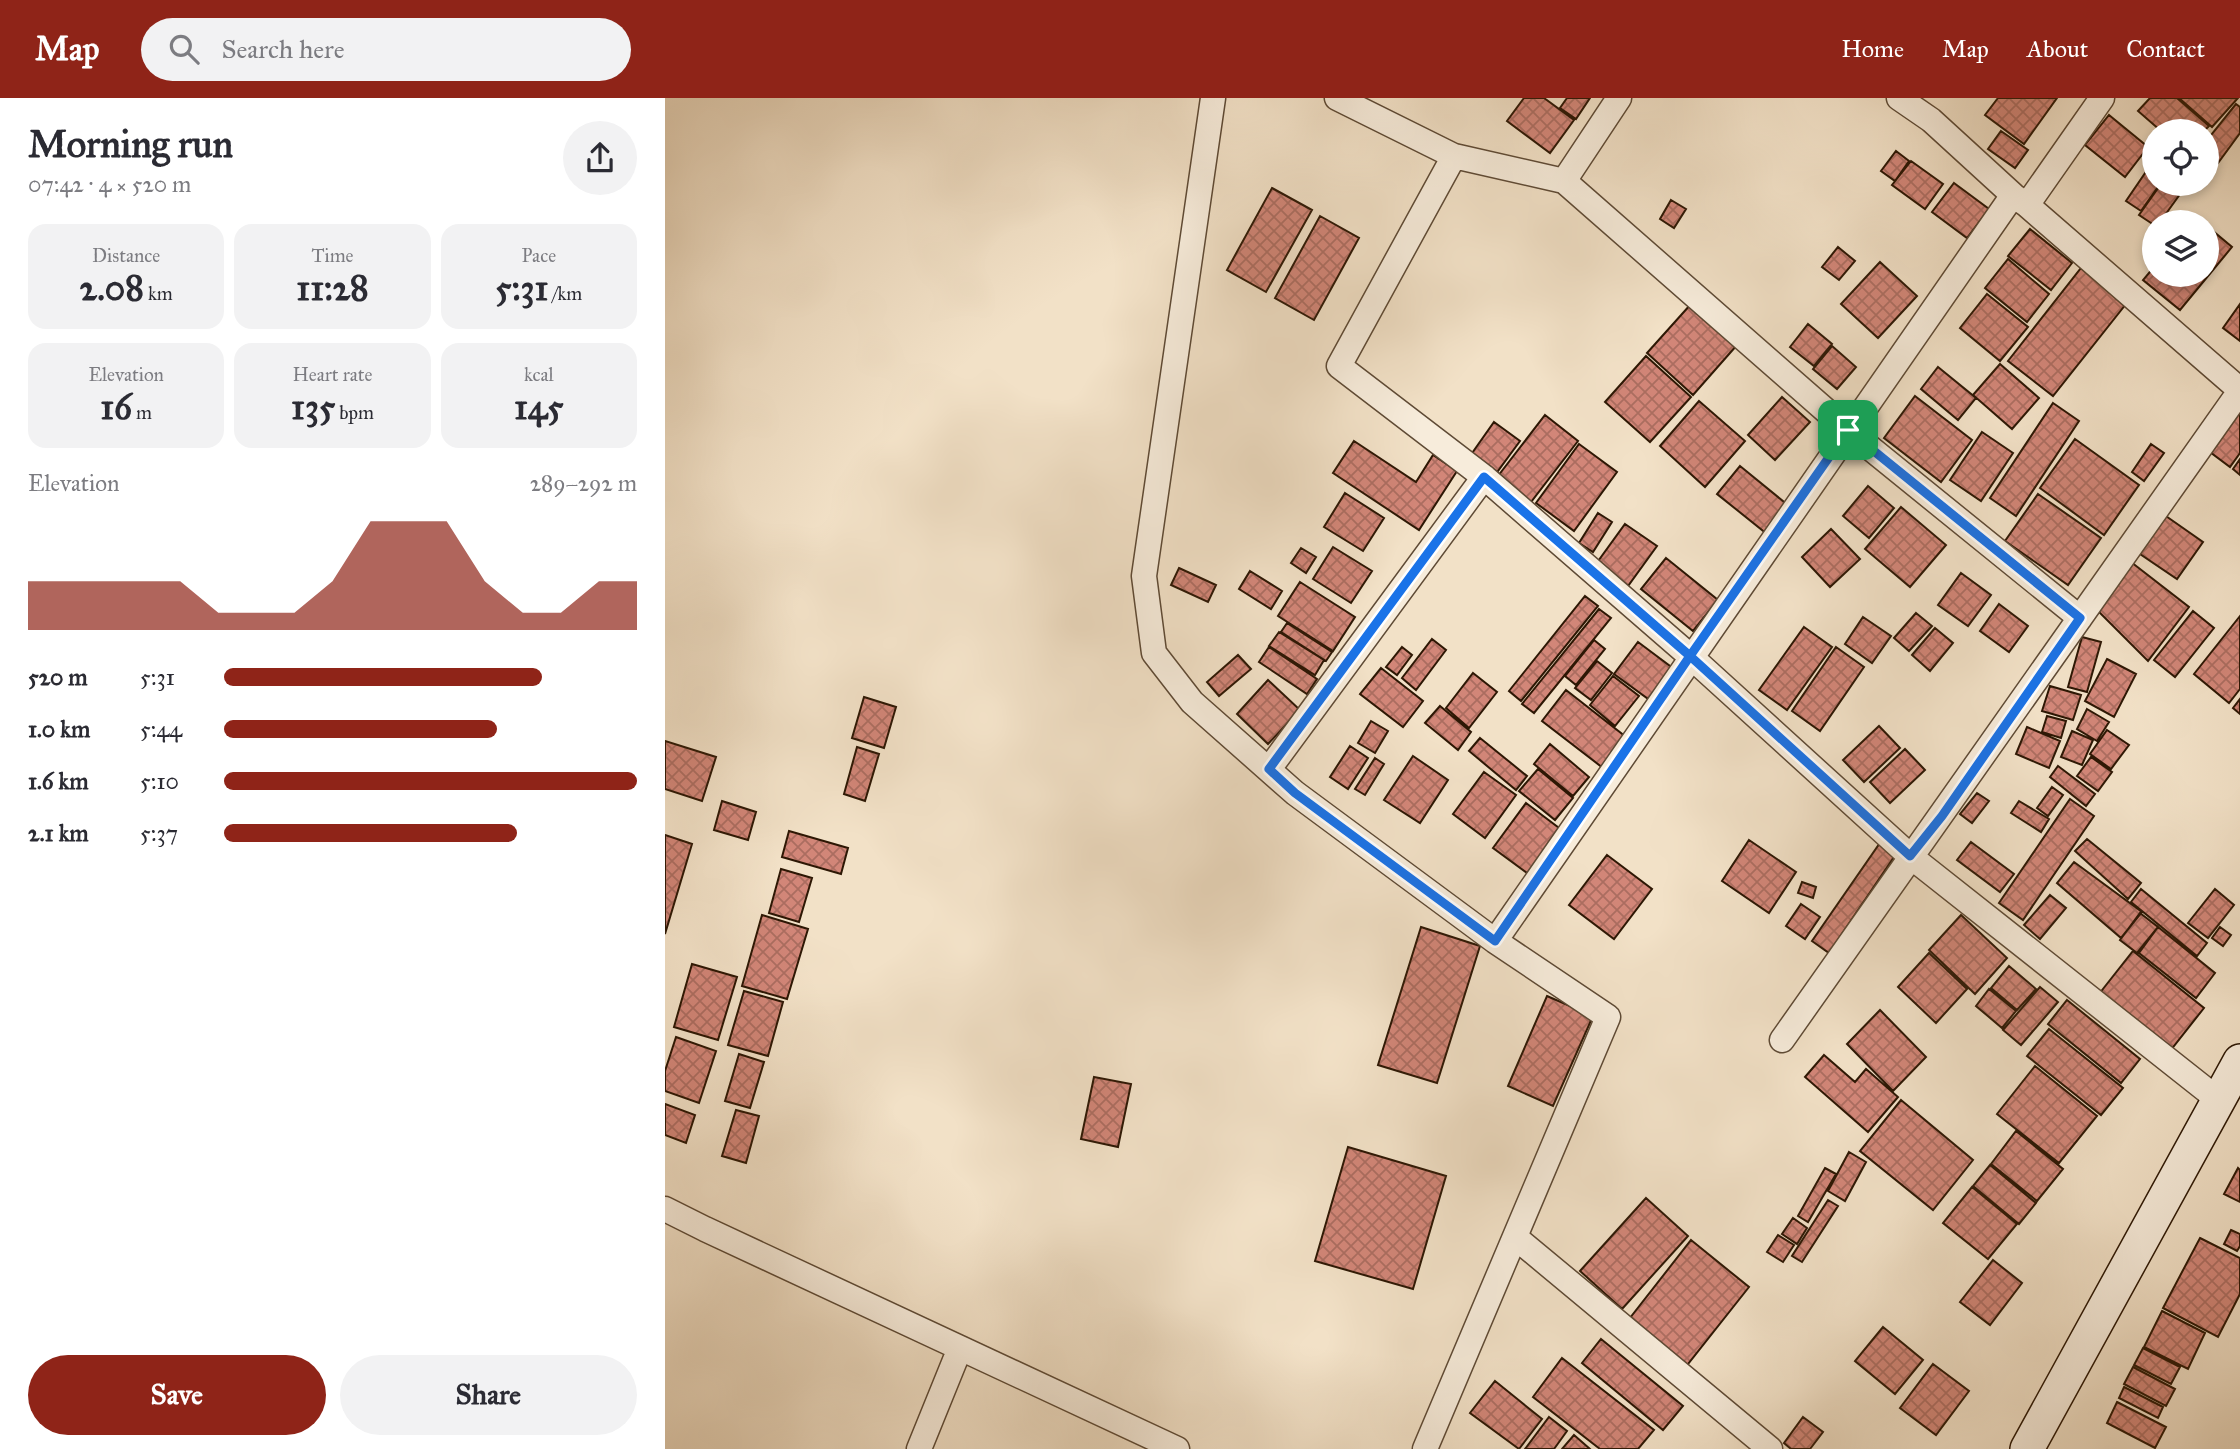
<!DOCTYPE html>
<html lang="en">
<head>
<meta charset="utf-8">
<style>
	body { margin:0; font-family:"IM FELL Great Primer",serif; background:#f2f2f3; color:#2b2b33; height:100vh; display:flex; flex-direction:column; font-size:26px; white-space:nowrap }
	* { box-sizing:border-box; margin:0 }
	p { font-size:23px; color:#7c7c81 }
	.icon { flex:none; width:38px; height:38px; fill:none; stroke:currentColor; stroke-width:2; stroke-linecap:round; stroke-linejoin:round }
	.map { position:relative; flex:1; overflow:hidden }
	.side { display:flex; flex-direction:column; background:#fff; width:665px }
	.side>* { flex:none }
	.tools { position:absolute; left:1477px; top:21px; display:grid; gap:14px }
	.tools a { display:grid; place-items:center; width:77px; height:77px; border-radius:50%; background:#fff; box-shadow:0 4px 10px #0003; font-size:35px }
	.pin { position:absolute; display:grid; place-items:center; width:60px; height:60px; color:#fff; margin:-30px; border-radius:14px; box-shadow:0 4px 10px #0006 }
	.round { display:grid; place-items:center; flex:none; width:74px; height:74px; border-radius:37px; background:#f2f2f3 }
	.head { display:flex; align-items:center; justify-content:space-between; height:119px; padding:0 28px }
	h1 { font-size:38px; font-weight:700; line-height:52px }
	.metrics { display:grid; grid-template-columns:repeat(3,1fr); gap:10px; height:119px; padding:7px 28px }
	.metrics div { display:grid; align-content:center; border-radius:18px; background:#f2f2f3; text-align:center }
	.metrics b { font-size:35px; font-weight:700 }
	.metrics small { font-size:19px; font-weight:400 }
	.metrics p { font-size:19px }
	.chart { height:196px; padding:14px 28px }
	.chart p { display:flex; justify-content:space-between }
	.chart svg { width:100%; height:126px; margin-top:7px; fill:#8f2418; opacity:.7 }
	.action { display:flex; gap:14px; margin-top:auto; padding:14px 28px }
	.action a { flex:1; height:80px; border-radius:42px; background:#8f2418; color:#fff; font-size:28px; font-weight:700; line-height:80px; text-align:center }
	.action a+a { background:#f2f2f3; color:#2b2b33 }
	ul { padding:0 28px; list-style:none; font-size:23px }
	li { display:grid; grid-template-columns:112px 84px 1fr; align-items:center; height:52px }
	li i { height:18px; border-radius:9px; background:#8f2418 }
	header { display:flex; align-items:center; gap:42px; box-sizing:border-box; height:98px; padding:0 35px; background:#8f2418; color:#fff }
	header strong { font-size:33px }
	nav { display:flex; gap:38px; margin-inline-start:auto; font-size:24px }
	.search { width:490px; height:63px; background:#f2f2f3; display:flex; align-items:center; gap:18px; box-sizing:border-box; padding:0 24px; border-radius:38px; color:#7c7c81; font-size:26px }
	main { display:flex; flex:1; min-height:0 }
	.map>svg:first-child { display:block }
</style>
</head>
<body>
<header>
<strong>Map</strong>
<div class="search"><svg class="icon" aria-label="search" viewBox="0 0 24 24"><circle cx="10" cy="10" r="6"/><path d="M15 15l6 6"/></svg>Search here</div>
<nav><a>Home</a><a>Map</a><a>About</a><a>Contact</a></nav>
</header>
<main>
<section class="side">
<div class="head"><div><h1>Morning run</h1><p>07:42 · 4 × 520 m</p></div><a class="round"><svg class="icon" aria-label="share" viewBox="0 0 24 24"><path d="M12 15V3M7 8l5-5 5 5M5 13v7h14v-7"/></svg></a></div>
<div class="metrics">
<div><p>Distance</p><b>2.08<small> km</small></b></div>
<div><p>Time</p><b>11:28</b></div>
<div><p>Pace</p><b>5:31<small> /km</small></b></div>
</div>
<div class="metrics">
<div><p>Elevation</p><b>16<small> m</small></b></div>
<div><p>Heart rate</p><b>135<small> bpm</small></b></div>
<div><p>kcal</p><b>145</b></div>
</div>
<div class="chart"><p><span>Elevation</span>289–292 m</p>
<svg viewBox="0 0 160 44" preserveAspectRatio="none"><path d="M0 44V27L10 27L20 27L30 27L40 27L50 38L60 38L70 38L80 27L90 6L100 6L110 6L120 27L130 38L140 38L150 27L160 27V44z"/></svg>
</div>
<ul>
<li><b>520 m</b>5:31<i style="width:77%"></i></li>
<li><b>1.0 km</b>5:44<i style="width:66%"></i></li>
<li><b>1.6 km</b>5:10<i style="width:100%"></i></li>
<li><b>2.1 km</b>5:37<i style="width:71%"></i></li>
</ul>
<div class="action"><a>Save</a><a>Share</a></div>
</section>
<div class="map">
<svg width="1575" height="1351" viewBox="0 0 1575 1351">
	<defs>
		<pattern id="building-cross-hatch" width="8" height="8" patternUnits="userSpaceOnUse" patternTransform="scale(1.75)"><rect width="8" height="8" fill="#d28678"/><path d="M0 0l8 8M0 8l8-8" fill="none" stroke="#ab6d60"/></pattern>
	</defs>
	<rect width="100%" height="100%" fill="#f2e1c7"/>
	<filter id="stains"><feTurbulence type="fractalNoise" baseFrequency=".00286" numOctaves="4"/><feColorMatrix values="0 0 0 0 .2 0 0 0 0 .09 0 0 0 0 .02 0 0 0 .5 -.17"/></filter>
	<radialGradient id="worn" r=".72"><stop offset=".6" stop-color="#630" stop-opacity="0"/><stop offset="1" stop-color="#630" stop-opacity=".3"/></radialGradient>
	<path fill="url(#building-cross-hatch)" stroke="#2d1704" stroke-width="2" d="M859,0H879L909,22L885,55L842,23Z
		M902,0H925L911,21L895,10Z
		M1333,0H1392L1359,46L1320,17Z
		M1485,0H1512L1544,28L1539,33H1496L1473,13Z
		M1514,0H1573L1547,29Z
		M1571,6L1575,9V35L1545,76L1542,73V42Z
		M1444,17L1483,49L1460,79L1420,47Z
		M1336,33L1363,52L1350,70L1323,51Z
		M1231,53L1244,63L1230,83L1216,73Z
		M1489,62V86H1495L1476,113L1461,103Z
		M1246,63L1278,86L1260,111L1227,87Z
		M1289,85L1324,111L1302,140L1267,114Z
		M1496,86H1510L1518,92L1495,124H1489V127L1474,117Z
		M607,90L647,112L601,194L562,172Z
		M1006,102L1021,111L1009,130L995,121Z
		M655,118L694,140L649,222L610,200Z
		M1542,128L1567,149L1515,212L1478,182L1489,169V177H1542Z
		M1365,131L1407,165L1386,192L1343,158Z
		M1173,149L1190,163L1174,182L1157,169Z
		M1343,161L1384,196L1362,224L1320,190Z
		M1215,164L1252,198L1213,240L1176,206Z
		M1416,170L1461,206L1388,298L1343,263Z
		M1322,196L1363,229L1335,263L1295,230Z
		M1026,206L1072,247L1028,297L982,255Z
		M1575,206V243L1558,230Z
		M1143,226L1167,246L1149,268L1125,249Z
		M1167,248L1191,269L1172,291L1148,271Z
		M981,258L1026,299L985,344L940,304Z
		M1335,266L1374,300L1347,331L1308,297Z
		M1273,269L1311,300L1293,322L1256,291Z
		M1250,298L1307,342L1276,384L1219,340Z
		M1117,299L1145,324L1110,362L1083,337Z
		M1034,303L1080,343L1040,389L995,348Z
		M1388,305L1414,323L1351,418L1325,400Z
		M1575,311V355L1565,369L1541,351Z
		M880,317L913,343L866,404L833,378Z
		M829,324L855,343L830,377L805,358Z
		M1317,334L1348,355L1316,403L1285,382Z
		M1410,341L1474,387L1439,437L1375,390Z
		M689,343L751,384L768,357L792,373L754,432L668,375Z
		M914,346L952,374L909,433L871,405Z
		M1486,346L1499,355L1479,383L1467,374Z
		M1575,361V377L1568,371Z
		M1075,368L1124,408L1102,436L1052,396Z
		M1203,388L1229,410L1204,440L1178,418Z
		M680,395L719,420L698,453L659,429Z
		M1373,396L1436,440L1403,487L1340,443Z
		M1236,409L1281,447L1245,489L1200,451Z
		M933,415L947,424L928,454L914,445Z
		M1498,416L1538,444L1512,481L1472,454Z
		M960,426L992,448L963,488L931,466Z
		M1166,431L1195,461L1165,489L1137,459Z
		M668,449L707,473L686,505L648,481Z
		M636,450L651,459L641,475L626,465Z
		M1001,460L1053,502L1028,533L976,491Z
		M1466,464L1524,509L1483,563L1430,510Z
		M514,470L551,487L543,504L506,487Z
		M585,473L617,493L606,511L574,491Z
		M1296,475L1326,497L1303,528L1273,507Z
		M635,484L690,519L668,553L613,518Z
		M920,498L933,508L856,603L844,593Z
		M1334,506L1363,528L1344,554L1315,533Z
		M934,511L946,520L869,615L857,606Z
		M1528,513L1549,530L1510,579L1489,562Z
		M1251,515L1267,528L1244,553L1229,540Z
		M1575,518V591L1564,605L1529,576Z
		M1198,519L1226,538L1207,565L1180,546Z
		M622,525L667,554L661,563L616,534Z
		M1139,529L1167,549L1122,612L1094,592Z
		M1270,530L1288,545L1265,573L1247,557Z
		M614,534L659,562L650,577L604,548Z
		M1417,539L1436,544L1422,594L1403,589Z
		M767,541L781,552L751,592L737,580Z
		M929,542L940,551L911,587L900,578Z
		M973,544L1009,571L986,603L949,576Z
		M604,549L652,581L642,596L594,564Z
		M737,549L747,557L732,577L721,569Z
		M1171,549L1199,569L1155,633L1127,613Z
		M573,557L586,571L554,598L542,584Z
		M1442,561L1471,576L1449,619L1420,603Z
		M932,563L947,575L926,602L910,590Z
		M716,570L758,603L738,629L695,596Z
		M808,575L832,594L804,630L781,610Z
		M948,578L974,598L950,628L925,607Z
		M603,582L635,612L603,646L572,616Z
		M1385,588L1416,597L1408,622L1377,613Z
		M901,592L961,639L938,670L877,623Z
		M199,599L231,609L219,650L187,640Z
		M1575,601V616L1568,610Z
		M775,608L806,634L793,652L760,625Z
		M1422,611L1444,624L1432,643L1412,631Z
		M1382,618L1401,623L1396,640L1377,634Z
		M706,623L723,633L710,655L693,645Z
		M1214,628L1235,650L1199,684L1178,662Z
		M1362,629L1395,643L1384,670L1351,656Z
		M1442,632L1464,647L1446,671L1425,656Z
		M1407,633L1428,642L1417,667L1396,659Z
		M815,640L862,678L851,692L804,653Z
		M0,643L51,659L37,703L0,691Z
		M885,646L924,679L908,698L869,666Z
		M685,648L703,660L683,691L665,679Z
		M192,649L214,656L200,703L179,696Z
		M1240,651L1260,672L1225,705L1205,684Z
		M748,658L783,682L755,725L719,702Z
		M1426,659L1447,674L1433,693L1412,678Z
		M710,660L719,666L700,697L690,691Z
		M1393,668L1430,696L1421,708L1385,679Z
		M873,671L908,700L890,722L854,693Z
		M819,674L851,697L820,740L788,716Z
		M1387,689L1398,697L1383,718L1372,710Z
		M1312,695L1324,703L1307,725L1295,716Z
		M1405,701L1429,718L1358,822L1334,805Z
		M57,703L91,714L83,742L49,732Z
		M1354,703L1384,721L1376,734L1346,715Z
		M861,705L902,736L869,780L828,750Z
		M124,733L183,750L176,776L117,759Z
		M0,737L27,746L0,836Z
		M1422,741L1476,785L1463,801L1410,753Z
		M1084,742L1131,774L1104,815L1057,783Z
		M1217,742L1233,753L1164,855L1147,843Z
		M1306,744L1349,776L1335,794L1292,762Z
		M942,757L987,791L949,841L904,807Z
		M1409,764L1477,814L1456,840L1392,785Z
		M116,771L147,780L134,824L104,815Z
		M1137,784L1151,789L1148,800L1133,795Z
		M1476,791L1542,845L1532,858L1466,804Z
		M1550,791L1569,807L1543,840L1523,825Z
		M1385,797L1401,810L1375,841L1359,827Z
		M1136,806L1155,819L1140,841L1121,828Z
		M1475,815L1493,829L1472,855L1455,842Z
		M97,817L143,831L122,901L77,888Z
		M1296,817L1342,860L1310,896L1264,852Z
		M756,829L815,848L772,985L713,967Z
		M1493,829L1550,875L1531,900L1474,855Z
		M1555,829L1566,837L1558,848L1547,840Z
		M1468,853L1539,910L1505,953L1434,896Z
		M1264,855L1302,891L1271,925L1233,889Z
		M27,866L72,879L53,942L9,929Z
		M1344,868L1371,891L1352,912L1326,890Z
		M1375,889L1393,904L1356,947L1338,932Z
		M1324,891L1351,913L1337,930L1311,908Z
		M79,893L118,904L103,958L63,947Z
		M882,898L928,918L888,1008L843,988Z
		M1402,902L1475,961L1456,985L1383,926Z
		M1215,912L1261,959L1228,993L1182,946Z
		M1384,931L1458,990L1436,1017L1362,958Z
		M11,939L51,953L34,1005L0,993V973Z
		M74,956L99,964L85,1010L60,1003Z
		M1159,957L1190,984L1201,971L1233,999L1203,1034L1140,979Z
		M1370,968L1432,1018L1394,1065L1332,1016Z
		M429,979L466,986L453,1049L416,1041Z
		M1236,1002L1308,1062L1268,1112L1195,1053Z
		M0,1006L30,1017L21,1045L0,1037Z
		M71,1012L94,1018L81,1065L57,1058Z
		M1351,1033L1398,1071L1372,1103L1326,1066Z
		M683,1049L781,1078L748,1191L650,1163Z
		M1184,1054L1201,1064L1180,1103L1163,1093Z
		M1325,1067L1371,1105L1354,1126L1308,1088Z
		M1160,1070L1171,1076L1143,1124L1133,1118Z
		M1573,1070L1575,1072V1104L1559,1096Z
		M1307,1089L1352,1126L1323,1161L1278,1125Z
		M981,1100L1023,1138L957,1211L915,1173Z
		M1163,1102L1173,1108L1137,1164L1127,1158Z
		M1128,1120L1142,1130L1132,1146L1117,1136Z
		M1566,1132L1575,1136V1148L1572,1153L1559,1146Z
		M1113,1137L1129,1147L1118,1164L1102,1154Z
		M1535,1140L1575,1160V1196L1553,1239L1498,1210Z
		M1026,1142L1084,1189L1019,1271L961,1225Z
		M1328,1162L1357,1185L1325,1227L1295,1204Z
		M1497,1213L1540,1235L1523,1271L1479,1249Z
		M1218,1229L1258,1262L1230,1296L1190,1263Z
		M936,1241L1018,1308L998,1332L917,1265Z
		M1478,1250L1515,1269L1506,1286L1469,1267Z
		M897,1260L989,1332L973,1351H935L868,1299Z
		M1268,1266L1304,1293L1271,1337L1235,1310Z
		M1468,1269L1510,1291L1501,1308L1459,1286Z
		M830,1283L877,1321L854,1351L805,1315Z
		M1459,1289L1498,1309L1493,1320L1454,1300Z
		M1452,1304L1501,1329L1490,1350L1442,1325Z
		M884,1319L902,1333L889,1351H860Z
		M1138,1319L1158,1334L1145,1351H1126L1119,1345Z
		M909,1337L925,1351H897Z"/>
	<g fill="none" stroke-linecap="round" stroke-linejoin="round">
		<g stroke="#5e4a35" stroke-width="27">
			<path id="street" d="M548,0L479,478L489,555L527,604L630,695L830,843
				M672,0L789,58L899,83L1183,332L1415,520
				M789,58L674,268L819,379L1025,558L1245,758L1555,1003
				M899,83L954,0
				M1349,98L1362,107L1437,0
				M1362,107L1575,292
				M604,671L819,379
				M1117,942L1575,293
				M0,1111L40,1131L512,1351
				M850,1139L1105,1351
				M254,1351L295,1250
				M760,1351L943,919L830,843L1348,97L1266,22L1234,0"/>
		</g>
		<g stroke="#2d1704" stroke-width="36">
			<path id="secondary" d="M1362,1351L1575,963"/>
		</g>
		<use href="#street" stroke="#f7ecdb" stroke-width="24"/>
		<use href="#secondary" stroke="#f7ecdb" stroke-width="33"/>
	</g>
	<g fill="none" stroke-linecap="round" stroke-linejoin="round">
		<g stroke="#fff" stroke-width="14">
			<path id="route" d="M1183,332L1025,558L819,379L604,671L630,695L830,843L1025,558L1245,758L1277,718L1415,520L1183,332"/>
		</g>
		<use href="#route" stroke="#1a73e8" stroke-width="9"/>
	</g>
	<rect width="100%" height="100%" filter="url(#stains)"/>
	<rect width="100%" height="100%" fill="url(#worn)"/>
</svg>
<div class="tools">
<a><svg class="icon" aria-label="locate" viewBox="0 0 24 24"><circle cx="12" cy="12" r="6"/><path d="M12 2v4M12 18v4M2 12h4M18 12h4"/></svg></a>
<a><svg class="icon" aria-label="layers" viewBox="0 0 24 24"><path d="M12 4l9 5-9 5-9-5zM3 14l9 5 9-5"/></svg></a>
</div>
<div class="pin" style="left:1183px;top:332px;background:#1e9e55"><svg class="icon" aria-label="arrive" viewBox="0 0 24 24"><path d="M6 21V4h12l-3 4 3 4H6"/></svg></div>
</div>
</main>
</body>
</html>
